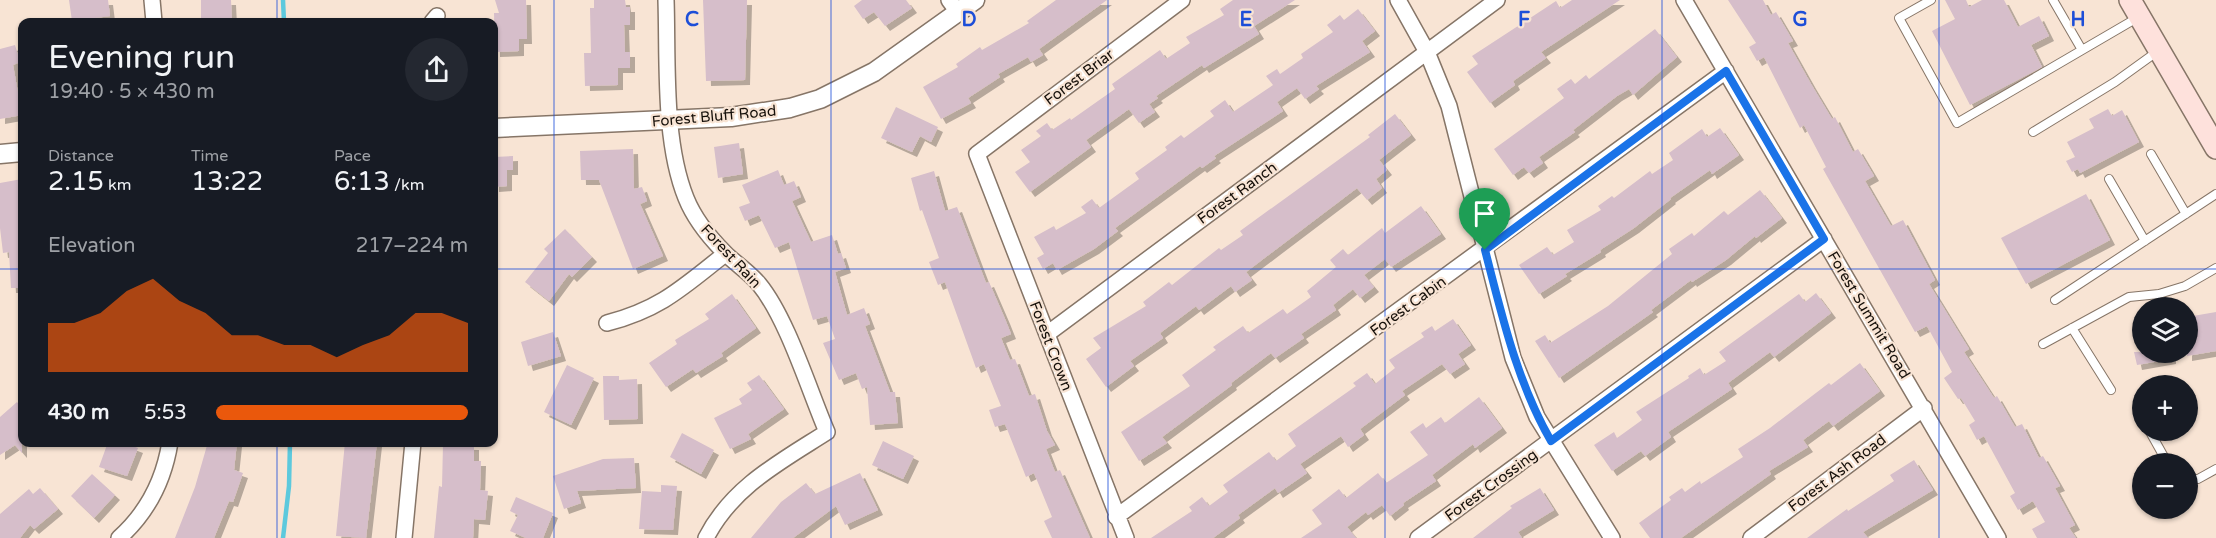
<!DOCTYPE html>
<html lang="en">
<head>
<meta charset="utf-8">
<style>
	body { margin:0; font-family:"Varela Round",sans-serif; background:#242831; color:#f1f3f6; height:100vh; display:flex; flex-direction:column; font-size:22px; white-space:nowrap }
	* { box-sizing:border-box; margin:0 }
	p { font-size:20px; color:#9ea1a6 }
	.icon { flex:none; width:33px; height:33px; fill:none; stroke:currentColor; stroke-width:2; stroke-linecap:round; stroke-linejoin:round }
	.map { position:relative; flex:1; overflow:hidden }
	.panel { position:absolute; left:18px; top:18px; width:480px; height:429px; display:flex; flex-direction:column; background:#171b24; border-radius:12px; box-shadow:0 2px 4px #0004 }
	.panel>* { flex:none }
	.fabs { position:absolute; left:2132px; top:297px; display:grid; gap:12px }
	.fabs a { display:grid; place-items:center; width:66px; height:66px; border-radius:50%; background:#171b24; box-shadow:0 2px 4px #0004; font-size:30px }
	.pin { position:absolute; display:grid; place-items:center; width:51px; height:51px; color:#fff; margin:-62px -26px; border-radius:50% 50% 50% 0; rotate:-45deg; box-shadow:0 0 6px #0007 }
	.pin .icon { rotate:45deg }
	.round { display:grid; place-items:center; flex:none; width:63px; height:63px; border-radius:32px; background:#242831 }
	.overview { display:flex; align-items:center; justify-content:space-between; height:102px; padding:0 30px }
	h1 { font-size:33px; font-weight:600; line-height:45px }
	.stats { display:grid; grid-template-columns:repeat(3,1fr); gap:9px; height:102px; padding:6px 30px }
	.stats div { display:grid; align-content:center }
	.stats b { font-size:26px; font-weight:600 }
	.stats small { font-size:16px; font-weight:400 }
	.stats p { font-size:16px }
	.chart { height:168px; padding:12px 30px }
	.chart p { display:flex; justify-content:space-between }
	.chart svg { width:100%; height:108px; margin-top:6px; fill:#ea580c; opacity:.7 }
	ul { padding:0 30px; list-style:none; font-size:20px }
	li { display:grid; grid-template-columns:96px 72px 1fr; align-items:center; height:45px }
	li i { height:15px; border-radius:8px; background:#ea580c }
	.map>svg:first-child { display:block }
</style>
</head>
<body>
<div class="map">
<svg width="2216" height="538" viewBox="0 0 2216 538">
	<defs>
		<filter id="shadow"><feDropShadow dx="5" dy="5" stdDeviation="0" flood-color="#0004"/></filter>
	</defs>
	<rect width="100%" height="100%" fill="#f8e4d4"/>
	<g fill="none" stroke-linecap="round" stroke-linejoin="round">
		<path stroke="#5dc9dd" stroke-width="4.5" d="M283,0L284,22
			M283,538L289,486L290,442"/>
	</g>
	<path fill="#d6beca" filter="url(#shadow)" d="M69,0H108L110,16L72,21Z
		M201,0H231L232,20L201,21Z
		M495,0H526L527,39H519V51L495,52L494,13H499Z
		M594,0H625L626,7H630V25H624L625,52H630V68H618V85L585,86L584,53H591L590,8H594Z
		M703,0H747L745,80L706,81Z
		M862,0H906L912,8L885,26L874,12L863,19L854,6Z
		M1056,0H1107L1039,49L1043,55L1031,62L1028,57L998,74L1000,77L968,98L971,103L941,119L923,87L958,67L956,64L980,47L982,50L1029,23L1027,21Z
		M1233,0H1295L1254,26L1259,34L1204,68L1202,65L1156,96L1158,98L1149,104L1155,112L1139,123L1129,109L1086,140L1091,147L1030,192L1015,172L1030,162L1021,150L1041,136L1036,131L1047,123L1052,130L1070,118L1071,120L1115,89L1112,84L1160,50L1166,59L1190,43L1186,37L1224,15L1220,9Z
		M1572,0H1620L1541,52L1546,58L1513,81L1515,85L1490,103L1467,72L1478,64L1472,56L1556,1L1560,8Z
		M1728,0H1763L1771,15L1776,12L1793,41L1788,43L1811,84L1832,119L1835,117L1853,152L1858,149L1874,176L1865,181L1891,226L1903,220L1935,280L1929,284L1969,349L1964,352L1994,398L1997,396L2015,427L2022,424L2039,458L2043,456L2060,486L2055,488L2075,525L2069,528L2076,538H2037L2032,529L2045,522L2033,501L2018,510L2010,496L2015,493L1984,436L1977,440L1969,425L1975,421L1961,398L1958,399L1944,378L1952,372L1927,326L1915,332L1823,169L1826,167L1804,125L1800,128L1764,57L1757,61L1749,47L1756,43Z
		M1945,0H1966L1969,7L1982,0H2004L2018,27L2039,16L2049,36L2031,45L2042,67L1970,105L1932,31L1955,19Z
		M1358,9L1375,31L1362,41L1370,52L1316,86L1319,89L1305,99L1297,88L1277,102L1283,111L1214,156L1216,158L1202,168L1200,166L1115,228L1118,231L1094,249L1057,270L1053,263L1043,269L1037,258L1044,254L1034,237L1054,226L1056,230L1086,213L1081,207L1092,199L1099,208L1139,179L1135,173L1167,150L1165,147L1181,135L1184,138L1214,116L1210,111L1225,100L1233,112L1273,85L1266,76L1277,69L1280,74L1303,58L1301,54L1333,32L1327,25L1340,15L1344,20Z
		M1655,29L1677,57L1633,95L1629,89L1617,96L1573,130L1575,132L1539,157L1543,163L1529,173L1524,167L1513,175L1494,149L1564,98L1557,89L1571,79L1575,84L1586,75L1589,79Z
		M15,45L20,62L13,65L22,115L0,119V49Z
		M896,107L938,127L931,142L920,136L912,152L881,138Z
		M2108,109L2112,116L2122,110L2139,142L2080,173L2078,169L2072,172L2066,161L2075,157L2067,142L2094,128L2089,119Z
		M1395,114L1411,135L1379,160L1387,170L1376,179L1382,188L1367,200L1357,188L1246,272L1252,280L1235,292L1231,286L1199,310L1196,306L1160,333L1163,338L1130,361L1134,366L1106,387L1086,359L1101,348L1093,338L1146,306L1143,302L1169,282L1172,285L1219,248L1221,250L1243,235L1240,231L1370,137L1368,135Z
		M1720,128L1739,155L1712,174L1710,170L1670,198L1671,199L1634,228L1600,250L1601,252L1565,274L1567,276L1539,294L1519,265L1547,247L1553,255L1574,242L1567,230L1601,210L1598,206L1612,196L1614,198L1650,171L1652,174L1673,160L1669,153L1702,129L1707,137Z
		M739,143L743,174L718,178L714,147Z
		M633,149L634,189L642,187L647,201L640,204L663,256L633,269L599,180H581L580,151Z
		M513,156V170H507V186L494,187V157Z
		M778,170L784,185L794,181L801,197L792,201L811,242L832,235L838,254L841,253L846,268L835,272L847,315L864,308L870,324L865,326L890,392H895L898,423L870,425L867,387L862,389L856,373L839,380L823,343L835,339L827,316L813,320L789,242L775,248L759,215L745,221L739,207L750,203L742,185Z
		M934,171L945,211L957,207L986,283L989,282L1005,319L1011,334L1001,338L1010,360L1015,359L1029,396L1035,394L1047,431L1055,445L1046,449L1055,472L1060,470L1090,538H1052L1044,521L1052,517L1034,473L1026,477L1005,424L995,427L989,410L1001,406L984,364L976,368L945,282L938,285L929,262L939,258L922,210L920,211L911,178Z
		M22,179V288H11L9,252L3,253L0,228V183Z
		M1760,190L1782,218L1756,238L1755,236L1726,260L1692,282L1691,280L1651,310L1653,312L1559,378L1535,341L1545,335L1550,343L1608,306L1672,254L1669,249L1692,233L1694,236L1724,211L1728,215Z
		M2086,194L2110,240L2026,284L2001,238Z
		M1421,206L1441,234L1391,267L1385,259L1364,275L1374,287L1360,298L1353,289L1333,305L1336,310L1301,334L1304,338L1275,358L1271,353L1231,383L1232,385L1162,437L1167,443L1139,461L1121,432L1190,386L1182,375L1216,350L1213,347L1243,326L1248,333L1283,309L1287,314L1311,297L1307,291L1336,267L1330,260L1343,249L1348,255L1382,228L1385,233Z
		M565,229L592,257L572,277L569,274L549,301L525,282L548,253L544,249Z
		M1816,293L1831,313L1774,357L1770,352L1728,383L1732,389L1668,432L1671,437L1645,456L1641,451L1612,471L1594,445L1614,432L1617,438L1642,420L1636,412L1689,378L1688,376L1700,368L1704,375L1726,361L1719,352L1799,294L1805,302Z
		M732,294L756,328L721,353L723,356L696,373L693,369L666,387L649,363L677,344L675,340L709,319L705,314Z
		M2216,312V351L2187,356V317Z
		M1453,319L1471,345L1458,354L1465,364L1450,374L1442,364L1402,391L1405,395L1360,429L1364,435L1348,447L1341,436L1300,464L1307,473L1278,493L1275,488L1238,515L1240,518L1213,538H1151L1192,511L1189,507L1202,497L1209,506L1228,492L1223,485L1269,452L1276,461L1296,446L1288,434L1356,386L1353,383L1367,373L1375,384L1395,368L1389,360L1424,337L1421,333L1432,326L1435,331Z
		M553,332L561,356L528,366L521,342Z
		M2134,352H2171V359L2137,365Z
		M1860,363L1880,391L1833,426L1829,421L1803,440L1808,447L1769,471L1771,474L1681,538H1650L1639,523L1671,500L1669,497L1682,488L1685,492L1700,481L1701,484L1743,457L1738,449L1770,428L1829,383L1831,385Z
		M567,365L594,378L571,425L544,412Z
		M759,375L784,409L748,434L751,439L730,449L714,418L742,404L739,399L752,390L747,383Z
		M603,376H619V380L637,379L638,419L604,420Z
		M1479,397L1502,428L1475,448L1473,444L1432,475L1436,481L1403,503L1404,505L1390,516L1382,505L1368,515L1366,512L1347,527L1356,538H1301L1322,524L1312,510L1339,489L1346,498L1378,473L1386,483L1428,455L1410,432L1423,423L1426,428L1441,417L1445,423Z
		M17,402L22,408V453L15,445L0,455V417Z
		M682,433L714,450L701,474L670,457Z
		M883,441L914,456L903,479L872,465Z
		M108,442H122L138,448L127,476L99,467Z
		M208,442H237L234,470L243,473L233,502L229,501L214,538H175L195,487Z
		M345,442H377L366,538L336,536Z
		M443,444L474,445V461H481L480,490L488,491L485,520L474,519L473,538H434L439,486L442,487Z
		M634,458L636,488L577,491L581,503L564,509L553,476L603,459Z
		M1914,460L1933,490L1863,532L1868,538H1807L1847,509L1848,511L1894,481L1890,475Z
		M860,473L878,510L845,525L836,506L793,538H751L781,502L806,483L815,494Z
		M92,474L115,495L94,518L71,496Z
		M661,485L677,486L673,530L639,529L642,491L661,492Z
		M40,488L58,509L34,529L30,525L20,538H0V514L29,489L33,494Z
		M1540,488L1554,510L1518,532L1522,538H1473L1512,508L1510,506Z
		M516,497L553,513L543,538H526L510,531L518,515L510,511Z"/>
	<g fill="none" stroke-linecap="round" stroke-linejoin="round">
		<g stroke="#867567" stroke-width="10">
			<path id="service" d="M1931,0L1899,18L1957,123L2137,18
				M2053,0L2082,50
				M2033,132L2115,82L2158,51
				M2151,154L2186,214
				M2109,179L2145,241
				M2055,300L2216,194
				M2072,328L2111,390
				M2043,344L2129,297L2159,294L2185,286L2216,268
				M2141,418L2142,420
				M2149,430L2168,464
				M2187,479H2198L2216,469"/>
		</g>
		<g stroke="#867567" stroke-width="18">
			<path id="minor" d="M152,0L154,22
				M666,0C668,61 663,141 686,198C694,218 710,238 725,253C736,264 749,272 759,284C787,318 809,390 827,432C780,462 732,487 706,538
				M949,0L958,12
				M1398,0L1427,52L1449,106L1513,358L1537,417L1612,538
				M1684,0L1998,538
				M432,22L437,16
				M607,323C661,309 683,287 725,254
				M1047,334L1497,0
				M1116,517L1726,71
				M119,538C147,513 164,480 170,442
				M404,538L413,442
				M1126,538L977,154L1182,0
				M1418,538L1824,239
				M1751,538L1924,408"/>
		</g>
		<g stroke="#867567" stroke-width="21">
			<path id="tertiary" d="M494,128L731,117L790,108L820,99L874,72L975,0
				M0,154L22,152"/>
		</g>
		<g stroke="#867567" stroke-width="24">
			<path id="secondary" d="M2130,0L2216,148"/>
		</g>
		<use href="#service" stroke="#fff" stroke-width="8"/>
		<use href="#minor" stroke="#fff" stroke-width="15"/>
		<use href="#tertiary" stroke="#fff" stroke-width="18"/>
		<use href="#secondary" stroke="#fee1dc" stroke-width="21"/>
	</g>
	<g fill="none" stroke-linecap="round" stroke-linejoin="round">
		<g stroke="#fff" stroke-width="12">
			<path id="route" d="M1726,71L1824,239L1551,441C1517,382 1502,316 1485,250Z"/>
		</g>
		<use href="#route" stroke="#1a73e8" stroke-width="8"/>
	</g>
	<path fill="none" stroke="#1d4ed8" stroke-width="1.5" stroke-opacity="0.55" d="M277,0V22M554,0V538M831,0V538M1108,0V538M1385,0V538M1662,0V538M1939,0V538M0,269H22M494,269H2216M277,442V538"/>
	<g text-anchor="middle" dominant-baseline="central" stroke-width="4.5" stroke-linejoin="round" paint-order="stroke">
		<g font-size="15" fill="#16100a" stroke="#f8e4d4">
			<text transform="translate(1079 77) rotate(-37)">Forest Briar</text>
			<text transform="translate(714 116) rotate(-5)">Forest Bluff Road</text>
			<text transform="translate(1237 193) rotate(-36)">Forest Ranch</text>
			<text transform="translate(731 256) rotate(47)">Forest Rain</text>
			<text transform="translate(1408 306) rotate(-36)">Forest Cabin</text>
			<text transform="translate(1869 315) rotate(59)">Forest Summit Road</text>
			<text transform="translate(1051 346) rotate(69)">Forest Crown</text>
			<text transform="translate(1837 473) rotate(-37)">Forest Ash Road</text>
			<text transform="translate(1491 485) rotate(-36)">Forest Crossing</text>
		</g>
	</g>
	<g font-size="20" text-anchor="middle" font-weight="bold" fill="#1d4ed8" stroke="#f8e4d4" stroke-width="4.5" stroke-linejoin="round" paint-order="stroke">
		<text x="692" y="26">C</text>
		<text x="969" y="26">D</text>
		<text x="1246" y="26">E</text>
		<text x="1524" y="26">F</text>
		<text x="1800" y="26">G</text>
		<text x="2078" y="26">H</text>
	</g>
</svg>
<div class="fabs">
<a><svg class="icon" aria-label="layers" viewBox="0 0 24 24"><path d="M12 4l9 5-9 5-9-5zM3 14l9 5 9-5"/></svg></a>
<a>+</a>
<a>−</a>
</div>
<div class="pin" style="left:1485px;top:250px;background:#1e9e55"><svg class="icon" aria-label="arrive" viewBox="0 0 24 24"><path d="M6 21V4h12l-3 4 3 4H6"/></svg></div>
<section class="panel">
<div class="overview"><div><h1>Evening run</h1><p>19:40 · 5 × 430 m</p></div><a class="round"><svg class="icon" aria-label="share" viewBox="0 0 24 24"><path d="M12 15V3M7 8l5-5 5 5M5 13v7h14v-7"/></svg></a></div>
<div class="stats">
<div><p>Distance</p><b>2.15<small> km</small></b></div>
<div><p>Time</p><b>13:22</b></div>
<div><p>Pace</p><b>6:13<small> /km</small></b></div>
</div>
<div class="chart"><p><span>Elevation</span>217–224 m</p>
<svg viewBox="0 0 160 44" preserveAspectRatio="none"><path d="M0 44V24L10 24L20 20L30 11L40 6L50 15L60 20L70 29L80 29L90 33L100 33L110 38L120 33L130 29L140 20L150 20L160 24V44z"/></svg>
</div>
<ul>
<li><b>430 m</b>5:53<i style="width:100%"></i></li>
</ul>
</section>
</div>
</body>
</html>
